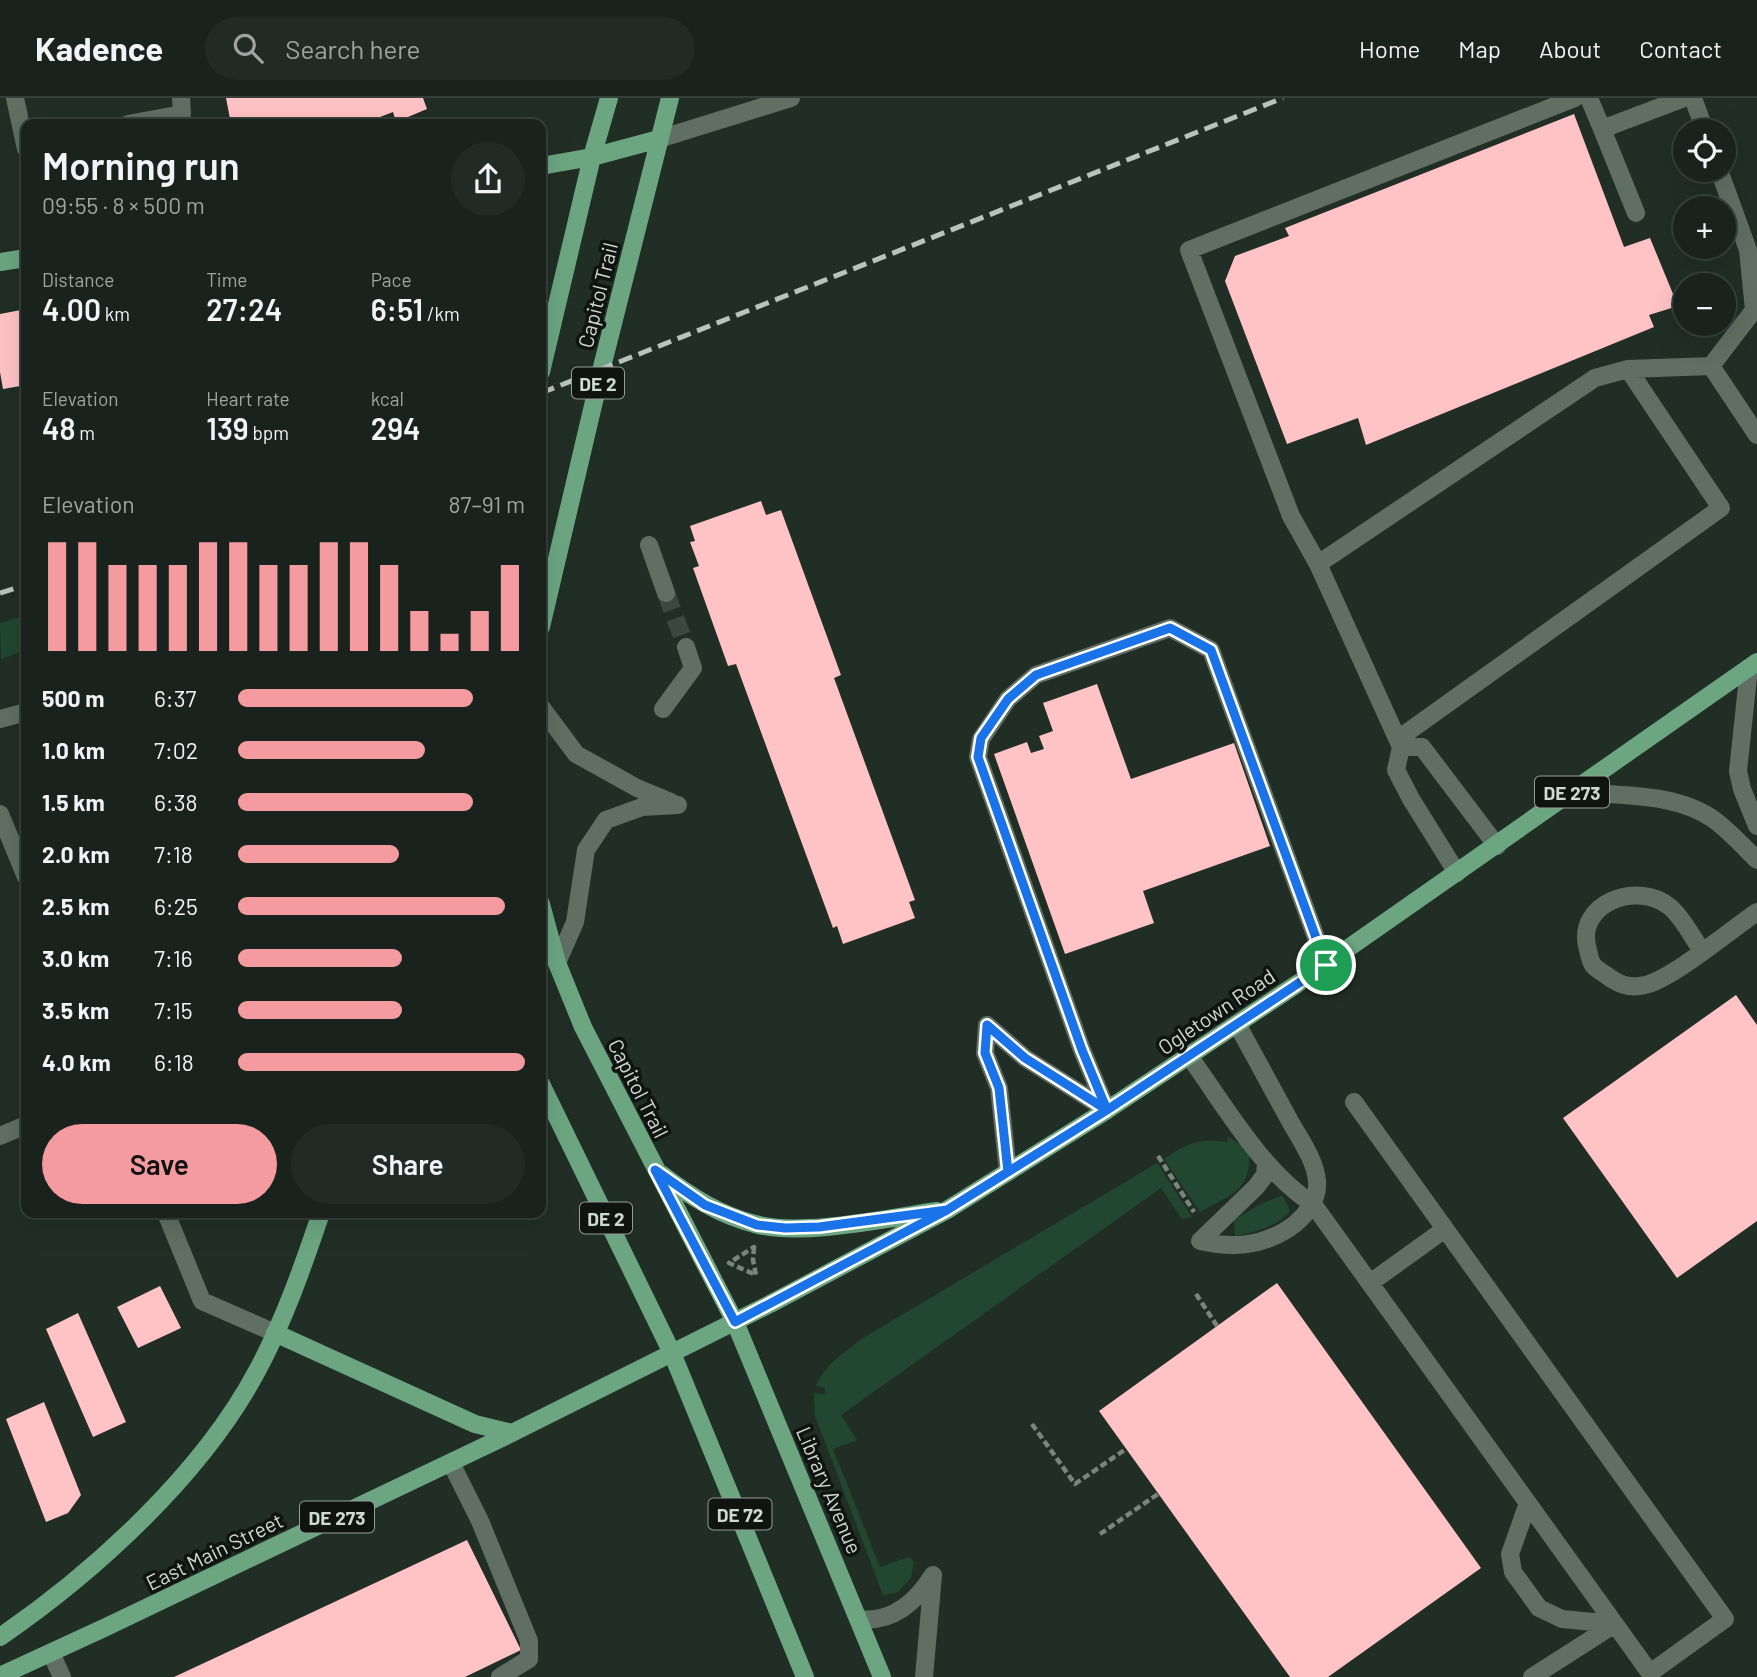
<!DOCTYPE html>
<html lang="en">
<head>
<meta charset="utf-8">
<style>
	body { margin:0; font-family:Barlow,sans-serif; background:#222a25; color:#f1f3f6; height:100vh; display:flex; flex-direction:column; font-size:26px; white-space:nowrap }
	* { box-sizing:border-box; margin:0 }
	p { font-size:23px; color:#9fa4a3 }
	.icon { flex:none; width:38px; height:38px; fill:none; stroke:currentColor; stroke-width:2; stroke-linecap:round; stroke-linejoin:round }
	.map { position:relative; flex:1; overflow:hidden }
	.details { position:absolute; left:21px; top:21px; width:525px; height:1099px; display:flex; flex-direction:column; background:#19221c; border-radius:14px; box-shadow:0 7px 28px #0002,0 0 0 2px #373f3b }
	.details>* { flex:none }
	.fabs { position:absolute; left:1673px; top:21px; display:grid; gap:14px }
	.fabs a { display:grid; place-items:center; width:63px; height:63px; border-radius:50%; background:#19221c; box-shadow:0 7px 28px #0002,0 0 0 2px #373f3b; font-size:35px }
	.pin { position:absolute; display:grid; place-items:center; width:60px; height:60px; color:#fff; margin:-30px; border:4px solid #fff; border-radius:50%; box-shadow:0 2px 7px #0007 }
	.round { display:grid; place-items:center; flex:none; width:74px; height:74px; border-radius:37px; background:#222a25 }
	.head { display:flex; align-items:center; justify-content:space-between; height:119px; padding:0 21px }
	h1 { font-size:38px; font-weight:600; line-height:52px }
	.metrics { display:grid; grid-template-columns:repeat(3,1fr); gap:10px; height:119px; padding:7px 21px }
	.metrics div { display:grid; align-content:center }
	.metrics b { font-size:30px; font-weight:600 }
	.metrics small { font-size:19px; font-weight:400 }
	.metrics p { font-size:19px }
	.chart { height:196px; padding:14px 21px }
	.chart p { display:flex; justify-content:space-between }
	.chart svg { width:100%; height:126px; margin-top:7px; stroke:#f49b9f; stroke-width:6 }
	.action { display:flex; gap:14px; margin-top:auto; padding:14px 21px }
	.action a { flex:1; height:80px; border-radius:42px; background:#f49b9f; color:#111; font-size:28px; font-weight:600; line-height:80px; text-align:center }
	.action a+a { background:#222a25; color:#f1f3f6 }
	ul { padding:0 21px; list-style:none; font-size:23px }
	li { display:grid; grid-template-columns:112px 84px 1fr; align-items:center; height:52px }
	li i { height:18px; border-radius:9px; background:#f49b9f }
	header { display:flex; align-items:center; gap:42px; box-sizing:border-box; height:98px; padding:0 35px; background:#19221c; border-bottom:2px solid #373f3b }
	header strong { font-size:33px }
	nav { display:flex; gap:38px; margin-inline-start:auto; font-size:24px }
	.search { width:490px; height:63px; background:#222a25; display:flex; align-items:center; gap:18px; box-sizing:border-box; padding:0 24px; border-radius:38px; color:#9fa4a3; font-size:26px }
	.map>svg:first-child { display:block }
</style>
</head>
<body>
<header>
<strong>Kadence</strong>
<div class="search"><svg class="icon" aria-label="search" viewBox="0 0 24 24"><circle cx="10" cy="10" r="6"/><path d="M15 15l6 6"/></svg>Search here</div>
<nav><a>Home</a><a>Map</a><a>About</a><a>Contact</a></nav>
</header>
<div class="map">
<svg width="1757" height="1579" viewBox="0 0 1757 1579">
	<rect width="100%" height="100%" fill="#212e25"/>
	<path fill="#214730" d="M26,517V552L1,561L0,525Z
		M1228,1039L1249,1052C1252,1093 1231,1096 1200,1114L1164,1061C1186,1045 1200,1040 1227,1044Z
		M1157,1065L1192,1119L1182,1121L1161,1090L841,1317L857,1342L833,1351L880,1469L909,1459L914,1464L911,1480L897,1495L883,1497L815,1318L814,1295L825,1296V1290L816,1288C825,1266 845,1254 863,1240Z
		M1282,1097L1289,1110V1115C1273,1130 1256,1134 1235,1138L1234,1122L1259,1107Z"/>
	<path fill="#ffc3c5" d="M226,0H423L427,11L396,24L393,14L362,26H231Z
		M1574,16L1624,149L1650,140L1678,208L1649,217L1654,229L1366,347L1358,320L1287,346L1225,183L1235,158L1289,138L1285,130Z
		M26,211V287L3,291L0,274V216Z
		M761,403L766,417L781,412L841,577L834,580L915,802L909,804L915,820L843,846L837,828L833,830L736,566L728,568L693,470L699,468L690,444L695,443L690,428Z
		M1097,586L1131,681L1234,645L1270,748L1143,793L1154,825L1065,856L994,656L1027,644L1031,655L1044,651L1039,638L1053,633L1043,605Z
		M1736,897L1757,927V1123L1677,1180L1563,1020Z
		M1277,1185L1481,1470L1328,1579H1290L1099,1313Z
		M160,1188L181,1230L138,1250L117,1209Z
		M78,1215L126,1324L93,1339L46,1231Z
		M44,1304L81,1397L68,1415L46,1424L6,1321Z
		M467,1442L521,1552L465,1579H174Z"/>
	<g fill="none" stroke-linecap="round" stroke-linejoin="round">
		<path stroke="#3b483f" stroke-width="18" stroke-dasharray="18 9" stroke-linecap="butt" d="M666,495L686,549"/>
		<path stroke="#7a857d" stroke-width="4.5" stroke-dasharray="7 3.5" stroke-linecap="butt" d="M1158,1058L1194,1114
			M754,1149L753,1162L756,1177L729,1165Z
			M1196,1196L1217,1228
			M1032,1326L1075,1386L1126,1351
			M1100,1436L1158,1396"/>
		<path stroke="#606e64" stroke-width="18" d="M15,0L26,51
			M1589,0L1602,31L1684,0
			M1693,0L1705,33
			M128,26L182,16L181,0
			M1602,31L1636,115
			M659,41L791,0
			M1711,268L1757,337
			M649,447L666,495
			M1318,466L1595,280L1628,271L1711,268L1754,212L1748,152L1719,72
			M1749,570L1738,673L1742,691L1757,728
			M541,609L576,656L637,690L671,704
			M663,611L693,570L686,549
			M0,621L26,614
			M1398,641L1721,410L1628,271
			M1401,649L1318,466L1291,418L1189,152L1575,0
			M1573,694C1619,698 1679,694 1717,724C1731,735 1744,749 1757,762
			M0,716L26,779
			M1457,775L1411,701L1396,672L1401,649H1422L1497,748
			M1702,853C1692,839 1683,820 1670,809C1638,782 1574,805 1588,852C1589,856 1590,863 1593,867C1596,871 1602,874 1606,877C1618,886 1629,891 1645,887C1672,881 1732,831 1757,814
			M557,865L575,824L586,752L606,722L642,709L678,707
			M1189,958C1224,1006 1262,1074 1313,1106L1650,1575L1725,1521L1354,1004
			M1107,1012L1082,952L978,659L981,641L1008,601L1036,577L1170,530L1211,552L1326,867
			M0,1038L26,1027
			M1008,1074L999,990L985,955L987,927L1025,960L1107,1012
			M166,1115L202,1203L275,1235
			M1200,1143C1231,1150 1260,1149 1288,1131C1303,1121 1319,1103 1317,1083C1315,1062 1301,1043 1291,1025C1273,992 1255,959 1237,926
			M1200,1143L1256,1089L1265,1077L1266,1065
			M1370,1185L1445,1131
			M451,1365L480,1423L529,1543V1561L500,1579
			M1528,1405L1510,1456L1513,1474L1539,1510L1562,1521L1615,1526
			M859,1521C892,1525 916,1504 933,1477
			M51,1555L62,1579
			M924,1579L933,1477
			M1532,1579L1615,1526"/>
		<path stroke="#6ba681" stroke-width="18" d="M541,68L592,59L659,41
			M0,164L26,160
			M541,274L592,59L609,0
			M541,529L603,265L670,0
			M541,806L557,865L583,929L735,1224L882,1579
			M541,986L672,1255L805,1579
			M661,1076C690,1098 719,1117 755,1126C801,1139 888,1120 937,1113
			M275,1235L475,1326L512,1335
			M0,1539C96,1473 202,1376 257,1273C284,1223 303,1168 321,1115
			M0,1578L104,1530L512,1335L770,1206L947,1112L1107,1012L1297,886L1757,564"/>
		<path stroke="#b9c2bb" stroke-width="5" stroke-dasharray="14 7" stroke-linecap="butt" d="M541,295L1283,0
			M0,495L26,487"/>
	</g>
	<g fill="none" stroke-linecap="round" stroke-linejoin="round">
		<g stroke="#fff" stroke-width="14">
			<path id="route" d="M1326,867L1107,1012L947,1112L735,1224L655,1072L705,1107L757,1127L785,1130L819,1129L947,1112L1008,1074L999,990L985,955L987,927L1025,960L1107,1012L1082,952L978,659L981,640L1008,601L1036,577L1170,530L1211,552L1326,867"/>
		</g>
		<use href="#route" stroke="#1a73e8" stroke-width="9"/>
	</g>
	<g text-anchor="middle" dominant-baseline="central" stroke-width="7" stroke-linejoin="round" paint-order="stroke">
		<g fill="#0f1411" stroke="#969d98" stroke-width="2">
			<rect x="572" y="269.5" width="52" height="31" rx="5"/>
			<rect x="1535" y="678.5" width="74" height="31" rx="5"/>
			<rect x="580" y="1104.5" width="52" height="31" rx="5"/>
			<rect x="708.5" y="1400.5" width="63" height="31" rx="5"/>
			<rect x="300" y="1403.5" width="74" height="31" rx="5"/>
		</g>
		<g font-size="19" font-weight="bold" fill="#d0d8d2">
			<text x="598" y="285">DE 2</text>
			<text x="1572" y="694">DE 273</text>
			<text x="606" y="1120">DE 2</text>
			<text x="740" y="1416">DE 72</text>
			<text x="337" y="1419">DE 273</text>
		</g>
		<g font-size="21" fill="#d0d8d2" stroke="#0f1411">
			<text transform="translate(597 197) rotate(-76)">Capitol Trail</text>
			<text transform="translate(1216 913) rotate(-34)">Ogletown Road</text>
			<text transform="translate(639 990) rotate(63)">Capitol Trail</text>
			<text transform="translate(830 1392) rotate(67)">Library Avenue</text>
			<text transform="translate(214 1453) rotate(-26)">East Main Street</text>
		</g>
	</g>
</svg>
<div class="fabs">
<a><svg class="icon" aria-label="locate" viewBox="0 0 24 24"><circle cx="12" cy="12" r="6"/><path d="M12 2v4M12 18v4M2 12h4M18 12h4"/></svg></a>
<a>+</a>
<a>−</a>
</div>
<div class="pin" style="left:1326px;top:867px;background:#1e9e55"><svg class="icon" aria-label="arrive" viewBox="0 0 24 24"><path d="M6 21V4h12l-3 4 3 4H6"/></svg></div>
<section class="details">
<div class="head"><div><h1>Morning run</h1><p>09:55 · 8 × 500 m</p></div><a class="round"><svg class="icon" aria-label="share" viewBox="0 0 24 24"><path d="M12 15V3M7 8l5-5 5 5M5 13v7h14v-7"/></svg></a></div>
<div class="metrics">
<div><p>Distance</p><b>4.00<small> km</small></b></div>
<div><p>Time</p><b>27:24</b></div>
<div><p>Pace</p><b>6:51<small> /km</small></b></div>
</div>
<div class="metrics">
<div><p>Elevation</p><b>48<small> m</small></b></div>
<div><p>Heart rate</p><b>139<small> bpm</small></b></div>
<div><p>kcal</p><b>294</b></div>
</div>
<div class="chart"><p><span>Elevation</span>87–91 m</p>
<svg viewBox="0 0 160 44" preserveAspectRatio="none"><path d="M5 44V6M15 44V6M25 44V14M35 44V14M45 44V14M55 44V6M65 44V6M75 44V14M85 44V14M95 44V6M105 44V6M115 44V14M125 44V30M135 44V38M145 44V30M155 44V14"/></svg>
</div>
<ul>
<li><b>500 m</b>6:37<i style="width:82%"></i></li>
<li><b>1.0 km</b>7:02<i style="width:65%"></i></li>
<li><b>1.5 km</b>6:38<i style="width:82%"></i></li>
<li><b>2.0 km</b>7:18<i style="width:56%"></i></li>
<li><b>2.5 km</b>6:25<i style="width:93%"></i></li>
<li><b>3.0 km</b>7:16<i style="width:57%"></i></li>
<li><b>3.5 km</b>7:15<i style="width:57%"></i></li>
<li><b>4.0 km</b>6:18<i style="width:100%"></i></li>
</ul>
<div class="action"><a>Save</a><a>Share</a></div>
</section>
</div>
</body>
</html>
